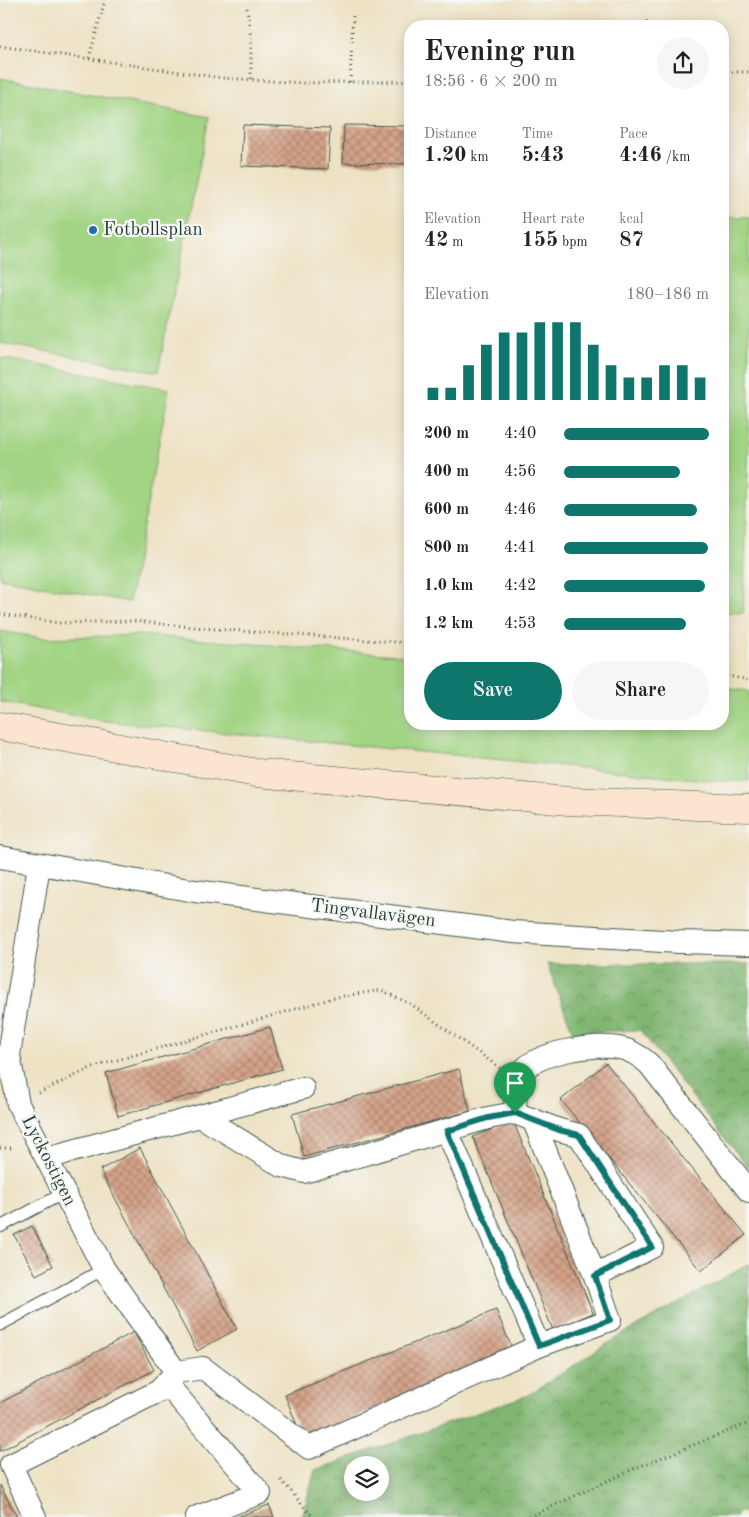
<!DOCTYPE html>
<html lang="en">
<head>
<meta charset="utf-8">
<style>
	body { margin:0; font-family:"Old Standard TT",serif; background:#f6f6f6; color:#222; height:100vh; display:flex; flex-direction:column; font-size:19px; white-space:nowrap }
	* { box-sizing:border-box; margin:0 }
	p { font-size:16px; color:#767676 }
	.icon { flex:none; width:28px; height:28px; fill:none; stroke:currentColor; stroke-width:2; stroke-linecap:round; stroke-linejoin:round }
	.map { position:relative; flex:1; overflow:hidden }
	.side { position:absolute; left:404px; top:20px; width:325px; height:710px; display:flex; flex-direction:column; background:#fff; border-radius:20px; box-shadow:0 2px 12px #0003 }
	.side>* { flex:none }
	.fabs { position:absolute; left:344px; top:1456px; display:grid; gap:10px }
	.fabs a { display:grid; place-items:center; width:45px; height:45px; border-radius:50%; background:#fff; box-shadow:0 2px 12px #0003; font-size:25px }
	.pin { position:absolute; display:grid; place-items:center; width:42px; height:42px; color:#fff; margin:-51px -21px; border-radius:50% 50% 50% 0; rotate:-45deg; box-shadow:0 0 5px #0007 }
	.pin .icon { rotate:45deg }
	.round { display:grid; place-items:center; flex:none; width:52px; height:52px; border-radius:26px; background:#f6f6f6 }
	.summary { display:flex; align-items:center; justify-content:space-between; height:85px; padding:0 20px }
	h1 { font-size:28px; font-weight:800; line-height:38px }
	.stats { display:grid; grid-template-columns:repeat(3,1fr); gap:8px; height:85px; padding:5px 20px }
	.stats div { display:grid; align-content:center }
	.stats b { font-size:21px; font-weight:800 }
	.stats small { font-size:14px; font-weight:400 }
	.stats p { font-size:14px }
	.chart { height:140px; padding:10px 20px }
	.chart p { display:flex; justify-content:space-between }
	.chart svg { width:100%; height:90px; margin-top:5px; stroke:#0f766e; stroke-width:6 }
	.action { display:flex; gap:10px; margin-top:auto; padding:10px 20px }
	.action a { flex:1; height:58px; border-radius:30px; background:#0f766e; color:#fff; font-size:20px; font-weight:800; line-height:58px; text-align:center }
	.action a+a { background:#f6f6f6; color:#222 }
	ul { padding:0 20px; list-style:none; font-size:16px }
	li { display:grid; grid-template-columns:80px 60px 1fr; align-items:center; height:38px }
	li i { height:12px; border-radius:6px; background:#0f766e }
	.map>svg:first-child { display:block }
</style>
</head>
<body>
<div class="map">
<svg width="749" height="1517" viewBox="0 0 749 1517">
	<defs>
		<pattern id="forest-crowns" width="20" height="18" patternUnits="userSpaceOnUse" patternTransform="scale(1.25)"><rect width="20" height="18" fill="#81b672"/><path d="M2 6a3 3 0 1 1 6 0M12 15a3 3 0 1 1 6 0" fill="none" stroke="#69955e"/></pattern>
		<pattern id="building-cross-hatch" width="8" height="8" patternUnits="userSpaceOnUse" patternTransform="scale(1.25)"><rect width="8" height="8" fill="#d5a389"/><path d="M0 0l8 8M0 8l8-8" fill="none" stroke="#ac8671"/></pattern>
	</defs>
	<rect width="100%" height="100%" fill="#f6f6f2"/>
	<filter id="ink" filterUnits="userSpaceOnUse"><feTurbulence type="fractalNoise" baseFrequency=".02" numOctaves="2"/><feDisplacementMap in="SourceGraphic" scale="10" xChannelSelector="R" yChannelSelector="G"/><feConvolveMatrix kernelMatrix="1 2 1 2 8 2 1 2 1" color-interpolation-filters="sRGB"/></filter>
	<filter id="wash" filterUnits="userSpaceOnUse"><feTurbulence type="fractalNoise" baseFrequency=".0096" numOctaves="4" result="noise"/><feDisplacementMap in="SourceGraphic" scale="20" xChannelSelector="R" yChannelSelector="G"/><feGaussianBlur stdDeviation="1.12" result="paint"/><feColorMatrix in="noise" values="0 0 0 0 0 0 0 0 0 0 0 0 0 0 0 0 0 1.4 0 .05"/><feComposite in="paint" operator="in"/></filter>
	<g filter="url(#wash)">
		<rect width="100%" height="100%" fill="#eee2c4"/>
		<path fill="#a2d484" stroke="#60885c" d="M0,78L209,117L158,372L0,343Z
			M722,217H749V442L743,613L723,612Z
			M0,358L169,389L129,602L0,578Z
			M0,631L43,638L139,635L410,656V724H722L723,688L749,691V781H716L105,721L0,702Z"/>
		<path fill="url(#forest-crowns)" stroke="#507a53" fill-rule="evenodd" d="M547,964H749V1169L640,1030L573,1033Z
			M749,1264V1514L739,1511L736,1517H302L315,1470L528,1395L616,1338ZM352,1465H380V1492H352Z"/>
		<g id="blocks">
			<path fill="url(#building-cross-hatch)" d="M243,125L330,128L328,169L241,166Z
				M344,125L410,126V164L343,163Z
				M270,1027L282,1069L118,1116L106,1073Z
				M606,1063L746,1235L701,1271L561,1100Z
				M459,1069L470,1111L304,1157L292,1114Z
				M513,1121L593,1313L553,1330L473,1137Z
				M140,1148L237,1329L197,1351L100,1170Z
				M32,1226L53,1266L36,1275L14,1235Z
				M496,1310L514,1353L302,1438L285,1395Z
				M134,1332L154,1370L0,1451V1403Z
				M0,1485L17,1517H0Z
				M269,1505L274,1517H237Z"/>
		</g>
	</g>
	<g filter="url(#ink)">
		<use href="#blocks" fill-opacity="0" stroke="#3e564a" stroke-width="1"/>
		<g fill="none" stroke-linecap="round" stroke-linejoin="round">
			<g stroke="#3e564a" stroke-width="13">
				<path id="service" d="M0,1227L64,1193
					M0,1325L104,1269"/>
			</g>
			<g stroke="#3e564a" stroke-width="24">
				<path id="minor" d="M0,857L195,891L513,932L679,942L749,944
					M39,865L9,1055L18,1104L104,1269L176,1372
					M515,1113C516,1101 514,1082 522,1072C536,1052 596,1043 619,1048C631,1050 640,1056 649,1064L749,1191
					M200,1116L303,1088
					M533,1119L595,1276
					M447,1131L539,1346
					M166,1383L260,1493L197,1517
					M35,1517L11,1465L159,1391L176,1372L203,1368L309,1448L539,1346L610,1320L595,1276L652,1247L579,1135L559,1130L515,1113L488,1118L304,1172L282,1166L200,1116L47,1158"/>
			</g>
			<g stroke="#3e564a" stroke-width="29">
				<path id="secondary" d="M0,726L257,773L568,801L749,808"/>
			</g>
			<path stroke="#3e564a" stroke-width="3" stroke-dasharray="1 4" stroke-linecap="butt" d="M247,8L251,39V80
				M648,26V17
				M0,46L222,78L304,83L410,81
				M89,58L105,0
				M722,72H749
				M350,82L353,16
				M0,614L59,623L133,621L214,629L410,643
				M722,675L749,680
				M39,1093L93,1067L337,997L381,990L412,1005L500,1068
				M0,1148H14
				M281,1480L313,1517
				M529,1517L638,1467L749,1423"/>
			<use href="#service" stroke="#fff" stroke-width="11"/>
			<use href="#minor" stroke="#fff" stroke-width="22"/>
			<use href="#secondary" stroke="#fce5d0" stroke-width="28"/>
		</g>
	</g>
	<g fill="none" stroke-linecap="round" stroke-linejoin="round" filter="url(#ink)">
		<g stroke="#fff" stroke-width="10">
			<path id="route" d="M515,1113L559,1130L579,1135L652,1247L595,1276L610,1320L539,1346L447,1131L488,1118Z"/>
		</g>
		<use href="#route" stroke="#0f766e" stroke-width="6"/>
	</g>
	<circle fill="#1f6fb2" stroke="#f6f6f2" stroke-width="2" cx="93" cy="230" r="5"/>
	<g text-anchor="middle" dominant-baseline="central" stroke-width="4.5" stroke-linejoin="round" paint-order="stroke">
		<g font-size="19" fill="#1f3d34" stroke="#f6f6f2" text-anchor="start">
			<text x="103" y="230">Fotbollsplan</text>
		</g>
		<g font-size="19" fill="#1f3d34" stroke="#f6f6f2">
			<text transform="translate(373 914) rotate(7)">Tingvallavägen</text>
			<text transform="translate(48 1161) rotate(63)">Lyckostigen</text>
		</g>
	</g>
</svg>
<div class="fabs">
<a><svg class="icon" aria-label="layers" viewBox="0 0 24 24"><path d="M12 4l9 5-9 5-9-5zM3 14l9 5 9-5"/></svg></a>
</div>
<div class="pin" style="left:515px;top:1113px;background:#1e9e55"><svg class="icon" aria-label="arrive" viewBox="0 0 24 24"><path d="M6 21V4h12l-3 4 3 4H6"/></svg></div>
<section class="side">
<div class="summary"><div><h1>Evening run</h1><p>18:56 · 6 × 200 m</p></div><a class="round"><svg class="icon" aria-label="share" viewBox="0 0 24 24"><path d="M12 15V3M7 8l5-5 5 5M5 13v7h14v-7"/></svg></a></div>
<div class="stats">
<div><p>Distance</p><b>1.20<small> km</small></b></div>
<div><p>Time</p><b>5:43</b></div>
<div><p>Pace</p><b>4:46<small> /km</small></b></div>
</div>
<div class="stats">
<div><p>Elevation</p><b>42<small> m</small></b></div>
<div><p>Heart rate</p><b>155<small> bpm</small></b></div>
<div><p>kcal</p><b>87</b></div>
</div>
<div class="chart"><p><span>Elevation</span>180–186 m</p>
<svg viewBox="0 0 160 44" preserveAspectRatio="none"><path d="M5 44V38M15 44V38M25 44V27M35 44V17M45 44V11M55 44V11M65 44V6M75 44V6M85 44V6M95 44V17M105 44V27M115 44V33M125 44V33M135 44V27M145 44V27M155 44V33"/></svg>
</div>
<ul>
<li><b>200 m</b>4:40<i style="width:100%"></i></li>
<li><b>400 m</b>4:56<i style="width:80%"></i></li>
<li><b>600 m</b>4:46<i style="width:92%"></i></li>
<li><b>800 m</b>4:41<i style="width:99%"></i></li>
<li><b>1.0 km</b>4:42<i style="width:97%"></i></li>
<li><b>1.2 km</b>4:53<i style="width:84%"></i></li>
</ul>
<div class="action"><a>Save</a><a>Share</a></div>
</section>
</div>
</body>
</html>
